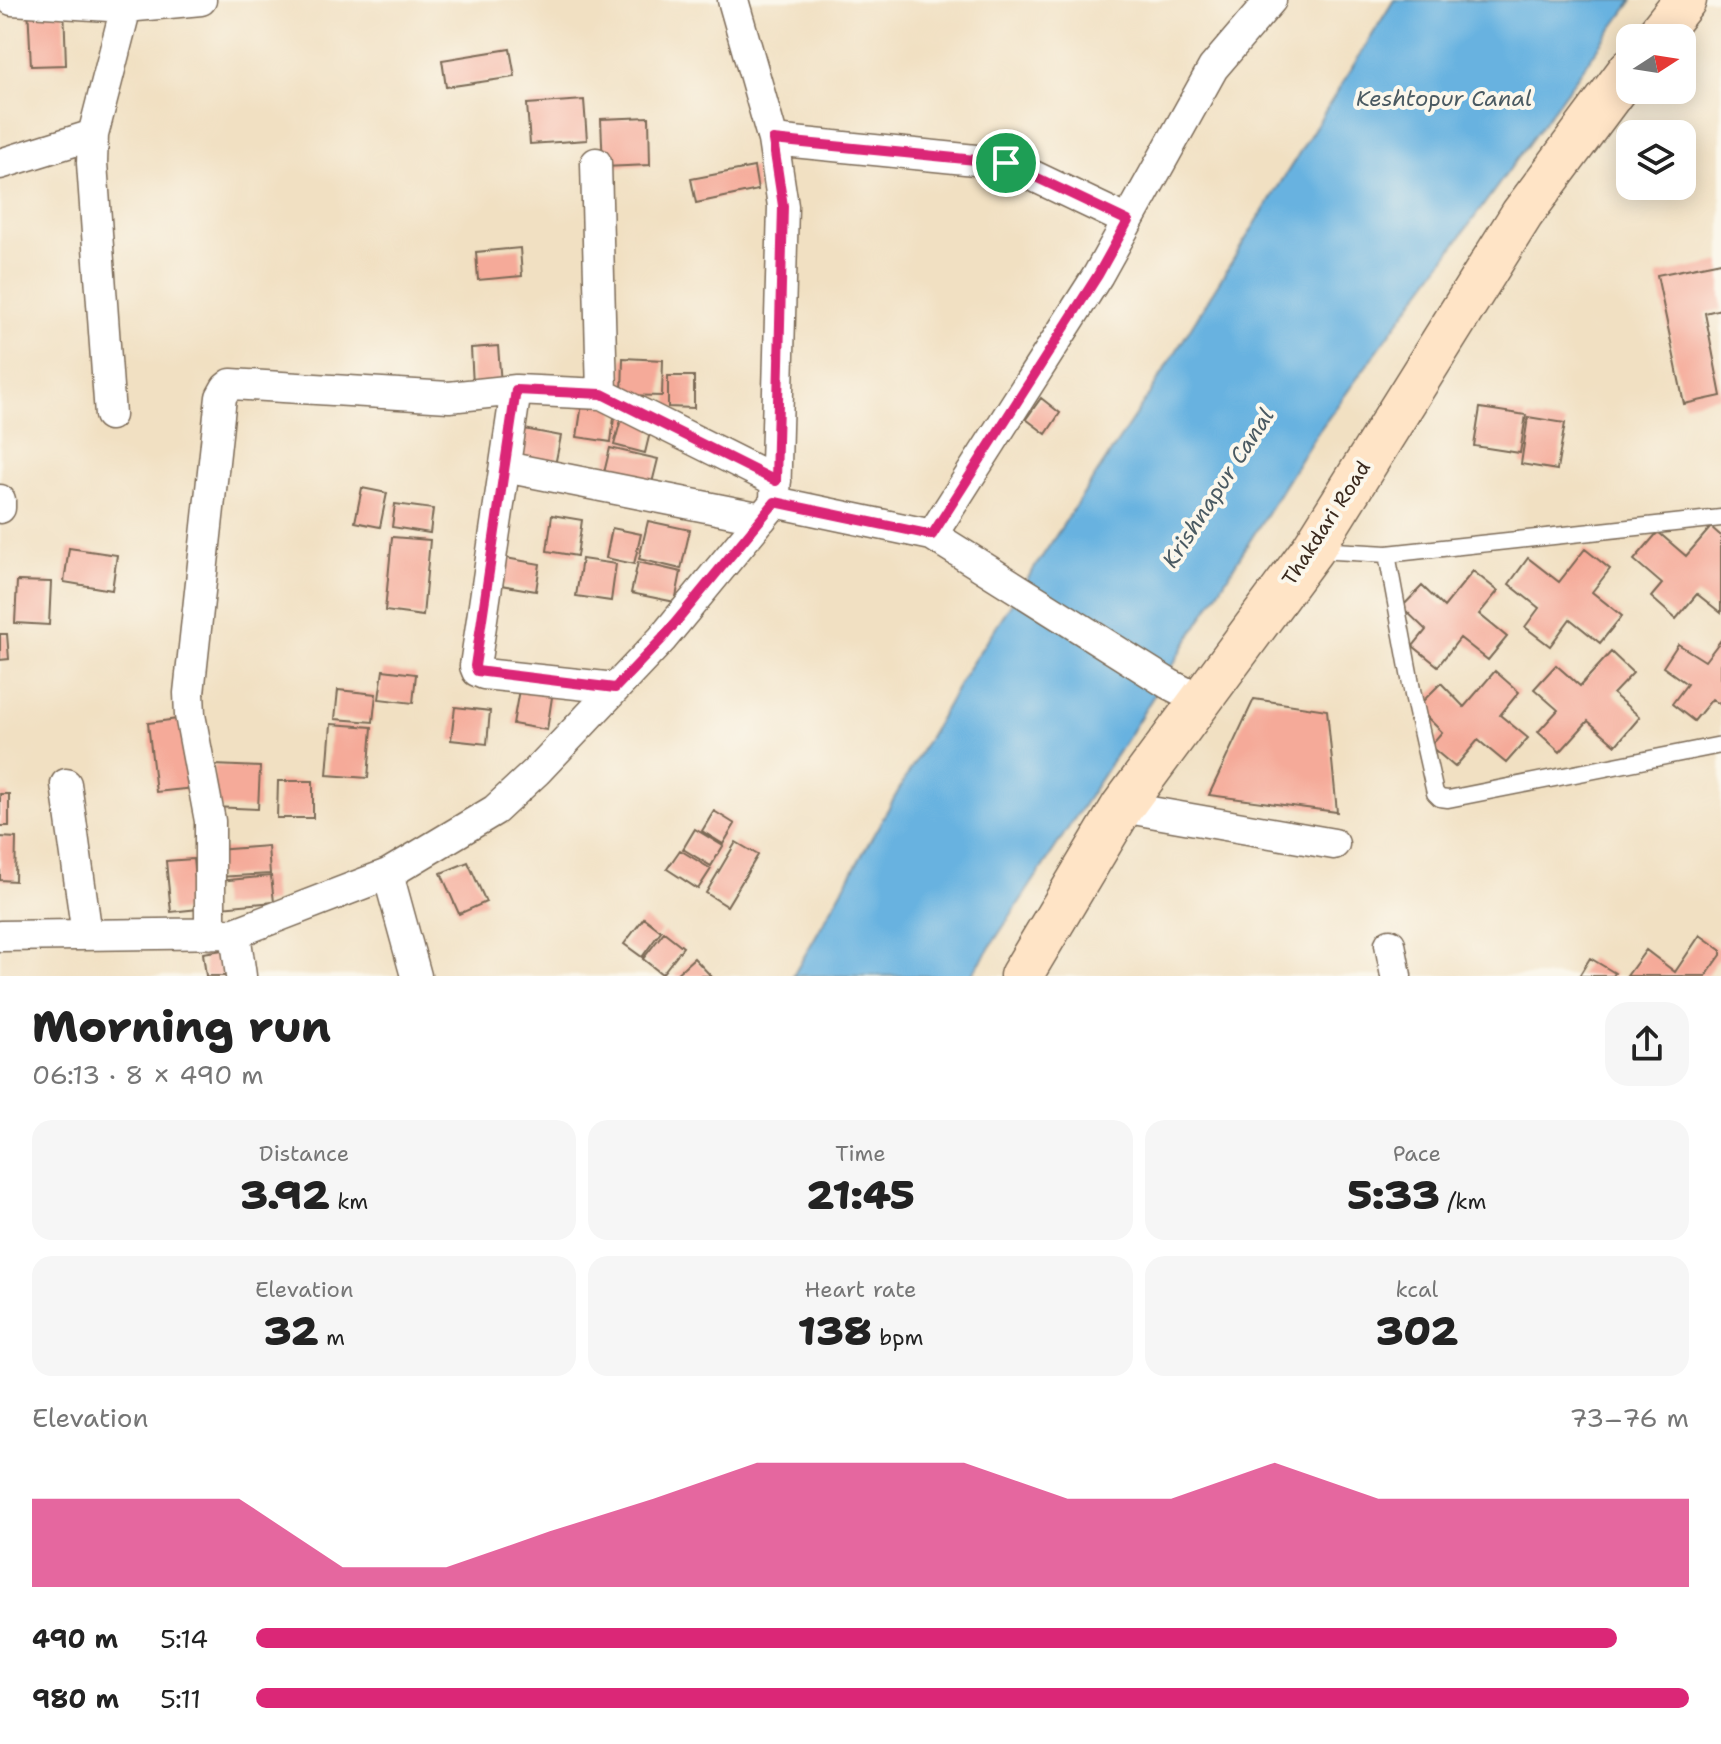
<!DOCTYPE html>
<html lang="en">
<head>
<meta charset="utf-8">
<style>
	body { margin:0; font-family:"Shantell Sans",sans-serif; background:#f6f6f6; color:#222; height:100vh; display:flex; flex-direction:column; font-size:30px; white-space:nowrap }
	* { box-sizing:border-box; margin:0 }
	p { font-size:26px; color:#767676 }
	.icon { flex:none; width:44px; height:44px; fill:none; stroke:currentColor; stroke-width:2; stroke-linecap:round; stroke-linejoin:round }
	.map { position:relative; height:976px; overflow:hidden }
	.details { display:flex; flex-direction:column; background:#fff; flex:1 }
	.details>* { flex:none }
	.needle { width:52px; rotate:78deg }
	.buttons { position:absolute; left:1616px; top:24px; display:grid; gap:16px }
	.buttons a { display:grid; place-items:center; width:80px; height:80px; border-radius:16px; background:#fff; box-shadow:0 4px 20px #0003; font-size:40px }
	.pin { position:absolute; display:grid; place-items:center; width:68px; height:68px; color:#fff; margin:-34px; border:4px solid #fff; border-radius:50%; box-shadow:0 2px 8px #0007 }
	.round { display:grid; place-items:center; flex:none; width:84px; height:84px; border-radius:24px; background:#f6f6f6 }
	.headline { display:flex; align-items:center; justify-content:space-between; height:136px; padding:0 32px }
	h1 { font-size:44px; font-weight:800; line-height:60px }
	.stats { display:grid; grid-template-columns:repeat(3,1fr); gap:12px; height:136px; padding:8px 32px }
	.stats div { display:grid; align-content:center; border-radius:20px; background:#f6f6f6; text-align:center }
	.stats b { font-size:40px; font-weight:800 }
	.stats small { font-size:22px; font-weight:400 }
	.stats p { font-size:22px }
	.chart { height:224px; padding:16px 32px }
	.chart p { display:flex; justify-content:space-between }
	.chart svg { width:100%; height:144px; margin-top:8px; fill:#db2777; opacity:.7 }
	ul { padding:0 32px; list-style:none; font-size:26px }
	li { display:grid; grid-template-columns:128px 96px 1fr; align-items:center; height:60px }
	li i { height:20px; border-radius:10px; background:#db2777 }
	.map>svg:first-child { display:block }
</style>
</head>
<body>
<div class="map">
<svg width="1721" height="976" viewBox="0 0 1721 976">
	<rect width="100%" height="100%" fill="#fbf7ec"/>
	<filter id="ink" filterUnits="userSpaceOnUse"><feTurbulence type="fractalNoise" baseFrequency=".0125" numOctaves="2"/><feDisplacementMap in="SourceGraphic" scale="16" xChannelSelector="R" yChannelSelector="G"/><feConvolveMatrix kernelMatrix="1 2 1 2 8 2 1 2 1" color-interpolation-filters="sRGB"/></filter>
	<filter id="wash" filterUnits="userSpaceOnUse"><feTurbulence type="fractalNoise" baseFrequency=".006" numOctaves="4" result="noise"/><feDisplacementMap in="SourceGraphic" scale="32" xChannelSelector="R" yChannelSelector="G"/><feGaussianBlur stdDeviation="1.8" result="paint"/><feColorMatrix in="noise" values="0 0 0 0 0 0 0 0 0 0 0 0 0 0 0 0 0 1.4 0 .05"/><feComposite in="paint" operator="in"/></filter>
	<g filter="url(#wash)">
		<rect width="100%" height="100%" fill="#f1e0c2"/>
		<path fill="#67b2e0" stroke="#516e7f" stroke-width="2" d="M1394,0H1633L1313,439L1128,737L971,976H793L966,672L1154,387Z"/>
		<g id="blocks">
			<path fill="#f5aa99" d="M64,4L66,65L31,66L28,6Z
				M510,49L515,77L446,87L442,60Z
				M584,100L587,140L530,144L527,104Z
				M649,117L650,165L603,167L601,119Z
				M754,167L758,190L696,203L691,179Z
				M520,248L522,276L478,280L476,252Z
				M1721,262V309L1705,313L1721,396L1684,404L1657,275Z
				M498,346L501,384L473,385L471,348Z
				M623,358L663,360L662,396L622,395Z
				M668,376H694V408L668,407Z
				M583,397L616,402L611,442L577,437Z
				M1041,398L1060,413L1046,434L1026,419Z
				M1480,408L1526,415L1520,453L1474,446Z
				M623,412L653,420L645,453L614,445Z
				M1528,417L1565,423L1557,470L1521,464Z
				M519,428L561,436L554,470L512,462Z
				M610,448L658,459L651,487L603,477Z
				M362,488L387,493L380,527L355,522Z
				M395,504L433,509L430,533L392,527Z
				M552,515L582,520L577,556L547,551Z
				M648,521L690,530L681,569L639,559Z
				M1711,527L1721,536V613L1697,594L1676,619L1651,597L1662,584L1634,560L1658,532L1686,556Z
				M612,528L641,534L634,564L606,558Z
				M392,537L430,540L423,616L385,611Z
				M69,548L117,555L112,590L64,582Z
				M1585,549L1610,569L1592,592L1622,616L1600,643L1570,619L1550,646L1525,627L1539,608L1509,584L1528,558L1559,582Z
				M500,557L540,564L536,591L495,584Z
				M582,559L616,564L611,601L576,596Z
				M638,562L681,572L675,602L631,593Z
				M1473,571L1498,591L1479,614L1507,637L1488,660L1460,638L1438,666L1413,646L1426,630L1402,607L1422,586L1444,607Z
				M17,581L51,582L49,625L15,623Z
				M0,634H7L9,659L0,660Z
				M1721,640V705L1712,699L1694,721L1672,704L1687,684L1663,667L1678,644L1705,661Z
				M1611,652L1633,673L1613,694L1640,717L1616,745L1588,721L1560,752L1538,732L1558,710L1534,689L1556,665L1580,686Z
				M383,670L416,674L413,703L379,699Z
				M1495,671L1519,692L1500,715L1528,738L1506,763L1478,740L1455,767L1430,746L1442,732L1417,707L1441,683L1464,707Z
				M521,678L554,684L547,730L513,724Z
				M338,690L376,694L373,722L335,719Z
				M1254,699L1327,710L1337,812L1209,795Z
				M455,707L490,711L487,744L451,740Z
				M185,718L194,788L156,792L148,723Z
				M331,724L372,727L368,778L327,775Z
				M214,765L260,767L258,809L212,807Z
				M278,781H313V818H277Z
				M0,794H9V826H0Z
				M714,811L735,824L723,844L702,831Z
				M695,829L723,846L711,866L683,849Z
				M0,837L16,838L15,881L0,880Z
				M736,842L758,855L727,906L706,893Z
				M268,846L270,874L218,877L216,850Z
				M680,850L711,869L698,889L667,869Z
				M193,859L198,909L171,912L166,861Z
				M468,862L486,902L459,914L441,873Z
				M271,876L274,902L221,907L219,881Z
				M644,918L661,931L642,957L624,944Z
				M664,932L683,947L662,974L643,959Z
				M1700,935L1721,950V955L1706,976H1627L1646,950L1675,972Z
				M229,949L233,976H206L203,953Z
				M694,958L711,976H674Z
				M1590,958L1615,973L1613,976H1579Z"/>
		</g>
	</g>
	<g filter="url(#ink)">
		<use href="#blocks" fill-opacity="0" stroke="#7b6a57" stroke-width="2"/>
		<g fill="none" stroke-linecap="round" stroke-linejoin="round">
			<g stroke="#7b6a57" stroke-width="19">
				<path id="lane" d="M1317,550L1387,554L1721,518
					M1387,554L1413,695L1435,793L1440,798L1448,799L1721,745"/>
			</g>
			<g stroke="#7b6a57" stroke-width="33">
				<path id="street" d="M12,0L126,7L201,0
					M773,140L1006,163L1128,221
					M596,163L602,394
					M0,164L93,135
					M516,390L475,666L477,671L484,674L615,688
					M110,415L92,163L93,135L126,7
					M505,467L762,518
					M0,500V508
					M775,502L932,535L1169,684L1202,701
					M932,535L1098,275L1213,68L1271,0
					M66,784L87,935
					M1122,807L1334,844
					M388,874L416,976
					M235,933L241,976
					M210,934V821L190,715L189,693L221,397L226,388L231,384L449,397L516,390L602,394L776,481
					M0,936L235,933L388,874L495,810L537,771L662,639L775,502L783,206L773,140L733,0
					M1390,944L1396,976"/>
			</g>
			<g stroke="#7b6a57" stroke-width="45">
				<path id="secondary" d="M1655,38L1685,0
					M1021,976L1122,807L1312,550L1522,214L1630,69"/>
			</g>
			<use href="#lane" stroke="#fff" stroke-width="16"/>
			<use href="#street" stroke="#fff" stroke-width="30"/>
			<use href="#secondary" stroke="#ffe4c6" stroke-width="42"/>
		</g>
	</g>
	<g fill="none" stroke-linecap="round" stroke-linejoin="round" filter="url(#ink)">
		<g stroke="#fff" stroke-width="16">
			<path id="route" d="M773,140L1006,163L1128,221L1098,275L932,535L775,502L662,639L615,688L477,671L475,666L516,390L602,394L776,481L783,206Z"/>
		</g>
		<use href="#route" stroke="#db2777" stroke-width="10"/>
	</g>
	<g text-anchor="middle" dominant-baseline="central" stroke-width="8" stroke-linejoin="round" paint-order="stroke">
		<g font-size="20" fill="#3b2a1e" stroke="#fbf7ec">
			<text transform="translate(1326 523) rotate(-57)">Thakdari Road</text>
		</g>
		<g font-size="22" font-style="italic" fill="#4a5a62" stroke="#fbf7ec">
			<text x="1444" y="98">Keshtopur Canal</text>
			<text transform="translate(1218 488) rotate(-57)">Krishnapur Canal</text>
		</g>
	</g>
</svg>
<div class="buttons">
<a><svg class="needle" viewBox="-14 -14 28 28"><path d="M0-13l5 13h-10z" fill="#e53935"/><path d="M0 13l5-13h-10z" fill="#767676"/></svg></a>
<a><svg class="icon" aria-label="layers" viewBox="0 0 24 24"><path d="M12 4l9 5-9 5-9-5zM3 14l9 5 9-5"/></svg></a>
</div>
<div class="pin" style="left:1006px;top:163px;background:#1e9e55"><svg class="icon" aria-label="arrive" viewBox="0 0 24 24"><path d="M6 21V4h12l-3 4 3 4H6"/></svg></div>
</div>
<section class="details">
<div class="headline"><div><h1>Morning run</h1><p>06:13 · 8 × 490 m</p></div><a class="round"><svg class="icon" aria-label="share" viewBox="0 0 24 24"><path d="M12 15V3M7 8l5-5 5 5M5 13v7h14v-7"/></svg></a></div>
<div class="stats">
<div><p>Distance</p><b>3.92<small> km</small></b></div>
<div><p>Time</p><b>21:45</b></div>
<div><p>Pace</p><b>5:33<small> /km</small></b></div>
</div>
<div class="stats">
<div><p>Elevation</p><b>32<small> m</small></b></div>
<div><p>Heart rate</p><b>138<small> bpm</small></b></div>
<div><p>kcal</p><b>302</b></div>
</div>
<div class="chart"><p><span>Elevation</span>73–76 m</p>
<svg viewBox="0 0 160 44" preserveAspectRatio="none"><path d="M0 44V17L10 17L20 17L30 38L40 38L50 27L60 17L70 6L80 6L90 6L100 17L110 17L120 6L130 17L140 17L150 17L160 17V44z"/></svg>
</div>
<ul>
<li><b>490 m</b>5:14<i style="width:95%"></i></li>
<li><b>980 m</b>5:11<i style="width:100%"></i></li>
</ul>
</section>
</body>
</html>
